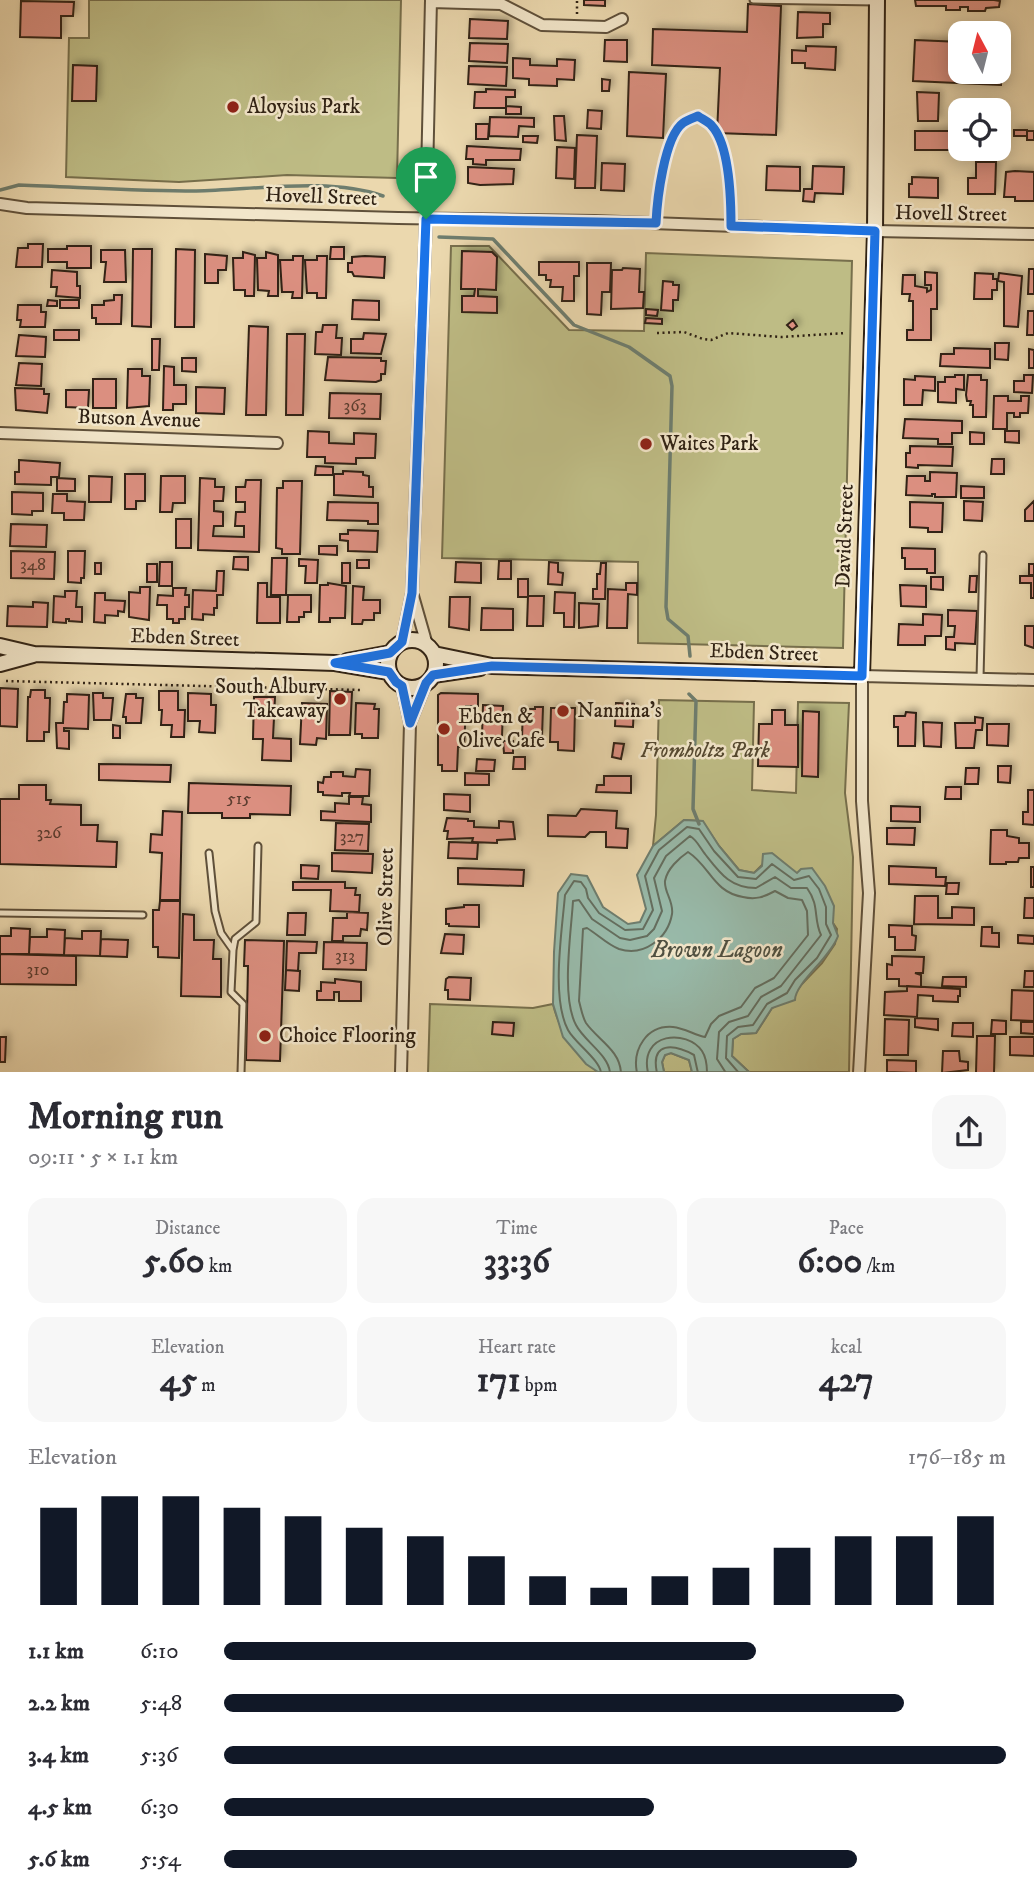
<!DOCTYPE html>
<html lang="en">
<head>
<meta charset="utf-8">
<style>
	body { margin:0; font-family:"IM FELL DW Pica",serif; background:#f7f7f7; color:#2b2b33; height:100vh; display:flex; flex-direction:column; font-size:26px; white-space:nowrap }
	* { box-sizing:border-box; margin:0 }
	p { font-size:23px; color:#7c7c81 }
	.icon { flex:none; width:38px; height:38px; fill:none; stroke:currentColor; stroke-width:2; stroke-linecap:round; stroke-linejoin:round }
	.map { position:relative; height:1072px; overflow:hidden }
	.drawer { display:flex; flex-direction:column; background:#fff; flex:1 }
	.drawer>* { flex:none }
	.needle { width:46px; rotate:353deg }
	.fabs { position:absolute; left:948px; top:21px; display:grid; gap:14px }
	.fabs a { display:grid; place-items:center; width:63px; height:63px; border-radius:14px; background:#fff; box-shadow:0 4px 18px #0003; font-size:35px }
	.pin { position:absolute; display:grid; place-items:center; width:60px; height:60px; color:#fff; margin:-72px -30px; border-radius:50% 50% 50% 0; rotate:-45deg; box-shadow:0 0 7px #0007 }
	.pin .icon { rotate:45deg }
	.round { display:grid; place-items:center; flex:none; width:74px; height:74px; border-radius:21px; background:#f7f7f7 }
	.headline { display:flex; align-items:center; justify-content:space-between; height:119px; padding:0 28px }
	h1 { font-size:38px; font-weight:700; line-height:52px }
	.figures { display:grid; grid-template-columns:repeat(3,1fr); gap:10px; height:119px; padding:7px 28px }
	.figures div { display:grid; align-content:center; border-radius:18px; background:#f7f7f7; text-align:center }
	.figures b { font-size:35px; font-weight:700 }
	.figures small { font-size:19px; font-weight:400 }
	.figures p { font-size:19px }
	.chart { height:196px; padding:14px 28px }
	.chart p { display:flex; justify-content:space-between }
	.chart svg { width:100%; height:126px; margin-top:7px; stroke:#111827; stroke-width:6 }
	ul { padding:0 28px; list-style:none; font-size:23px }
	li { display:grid; grid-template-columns:112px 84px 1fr; align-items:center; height:52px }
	li i { height:18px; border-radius:9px; background:#111827 }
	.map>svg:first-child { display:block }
</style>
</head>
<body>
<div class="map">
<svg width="1034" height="1073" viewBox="0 0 1034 1073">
	<defs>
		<filter id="shadow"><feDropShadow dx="3.5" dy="-3.5" stdDeviation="3.5" flood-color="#0004"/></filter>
	</defs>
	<rect width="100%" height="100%" fill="#ebd8ae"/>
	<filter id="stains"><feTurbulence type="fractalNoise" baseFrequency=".00286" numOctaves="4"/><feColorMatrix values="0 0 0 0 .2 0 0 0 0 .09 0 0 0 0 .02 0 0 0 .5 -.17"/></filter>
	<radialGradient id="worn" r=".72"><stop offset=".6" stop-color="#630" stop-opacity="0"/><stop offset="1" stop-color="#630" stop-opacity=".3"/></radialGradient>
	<path fill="#bebc85" stroke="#776f4c" stroke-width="2" d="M89,0H401L397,178L287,175L179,182L66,177L69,38H89Z
		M451,246H489L569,330L644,331L646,253L852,261L843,648L638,643V562L442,558Z
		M659,700L754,702L752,790L796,793L798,702L849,703L845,793L853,857L849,1072H749L732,1056L733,1039L741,1034L756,1033L772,1008L794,996L801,985L822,963L835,944L837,929L833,923V906L773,854L754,873L739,870L719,846L702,821L684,820L653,846L656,815Z
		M430,1004L533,1008L553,1004C559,1030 577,1057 598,1072L428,1073Z
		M671,1053L689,1060L692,1072H664L662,1062L665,1055Z"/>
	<path fill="#98baaa" stroke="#6e7d6e" stroke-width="2" d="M684,820L703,821L719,846L739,870L754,873L762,866L763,854L772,853L797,873L801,869L812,868L825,886L834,906L833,923L838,936C831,957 795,983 795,1000L772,1008L756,1033L741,1034L733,1039L732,1056L749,1072H692L689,1060L671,1053L665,1055L662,1062L664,1072H598L586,1064L563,1037L553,1004L554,952L558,893L571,874L587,876L603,907L628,924L640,922L646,909L637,875L653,846Z"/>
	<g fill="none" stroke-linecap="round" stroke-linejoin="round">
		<path stroke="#646e5f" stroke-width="2" d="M601,1073C600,1060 575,1043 568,1030C551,998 562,931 565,895L574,881L581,882L586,889L588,898L599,913L625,930L643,929L653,910L645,876L659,850L687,827L699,829L714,851L738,877L756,879L772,864L794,880L809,876L819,889L826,907V924L831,935L817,958L795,980L787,993L767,1004L753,1025L738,1027L727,1036L726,1058L739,1073
			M610,1073C609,1055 584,1041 576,1025C561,997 571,934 573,901L579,900L592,919L620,938L630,940L647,936L654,929L662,911L654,878L666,856L690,836C697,840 700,848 705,854C720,873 730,888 756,888L775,877L791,888H807C820,906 813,918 821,935L781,986L761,997L748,1016L729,1022L719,1032L717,1059L726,1073
			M621,1073C620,1050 598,1040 586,1023C582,1016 581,1008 579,1001L583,929L587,928C597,934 608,945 619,949C644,957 668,938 672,914C674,902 664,892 665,881C667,869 679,858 688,852C710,866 713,892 743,897C756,900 764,897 775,891L788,898L802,900L807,911L808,935L774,978L755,988L741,1007L719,1016L711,1024L705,1037C695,1035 684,1028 673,1027C647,1025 632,1049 637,1073
			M648,1073C639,1032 687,1029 702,1051C706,1057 707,1066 707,1073
			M657,1073C650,1041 674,1044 694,1055L698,1073"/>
		<path stroke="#6e7d6e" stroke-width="3.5" d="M0,190L19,185C78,187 137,191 196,191C253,190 329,177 383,196
			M439,237L493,239L574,325L629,347L670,376L672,386L666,607L668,619L688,636L690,656
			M689,694L696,701L693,809L699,824"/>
	</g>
	<path fill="#db8f80" stroke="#302214" stroke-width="2" filter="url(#shadow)" d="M584,0H605V6L584,5Z
		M915,0H994L1000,1L999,7L986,8L985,11H968V7H960V10H946V6H916Z
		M21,1L74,2L73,16H61V38L20,37Z
		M748,4L781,6L776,135L717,133L720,68L652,65L653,29L747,32Z
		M798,12L830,13V24H823V37L797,38Z
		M470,19L508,21L507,39L469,38Z
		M605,40H627V62L604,61Z
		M915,40L961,42V72H999V43H1002L1001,85L913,81Z
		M470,43L508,44L507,63L469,61Z
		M806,46L836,47L835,70L805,68V63H792V50L806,51Z
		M513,58L530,59V65L557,66V59L575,60L574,80L557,79V86L529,85V79L513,78Z
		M73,65L97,66L96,101H72Z
		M469,66L507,67L506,86L468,84Z
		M629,72L666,74L663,138L627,136Z
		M602,79L610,80L609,91H602Z
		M486,89L515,90V97H506V106L521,107V114H506V108H474L475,92H486Z
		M917,92L939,93L938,121H918Z
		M588,110L602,111L601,129L587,128Z
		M554,116H564L566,141L555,140Z
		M490,117L534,118V127L519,126L518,137L489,136Z
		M476,124H489L488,139H476Z
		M1014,130H1027V136H1014Z
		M915,131H950V150H915Z
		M1027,131H1034V140H1027Z
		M577,135L597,136L595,188H575Z
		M523,136H538L537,143L523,142Z
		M467,146L521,149L520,160H486V165L473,164V159H466Z
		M557,147L575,148L574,179L556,178Z
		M968,149H979V158L968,157Z
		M976,162H996L995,194H968V178H976Z
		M602,163L625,164L624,191L601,190Z
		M767,166L800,167V191L766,190Z
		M813,166L844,167L843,194L815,193L814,202L803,201L804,189H812Z
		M468,167L514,169L513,184L480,185L468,183Z
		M1015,171L1034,172V201H1015V197H1004L1006,172Z
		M912,177L938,178V198L909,197V184H912Z
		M28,244H43L42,267H16L18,248H28Z
		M67,246H91V268H67V262H48V249H67Z
		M331,247H344V259H330Z
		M133,249H152L151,327L132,326Z
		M176,249L195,250L194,327H175Z
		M101,250H125L126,282H104L106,262H101Z
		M462,251L492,252L497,257L496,290L478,289V296L497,297V313L462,312V296H474L475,289H461Z
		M243,252L255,255L254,296H245V290H234L233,258H243Z
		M266,252L278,255V296H268L269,291L258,290L257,258H266Z
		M205,254L227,256L226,270H218V283H205Z
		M293,256H303L302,298H292L293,292H282L280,260H293Z
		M317,256H327L326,298H317V293H307L305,260H317Z
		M365,256L385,257L384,278L354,276L352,272H348V263H352V257Z
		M539,262H579V276H574V301H562L563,287H550L551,280H546V275H539Z
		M587,263H611L610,292H602L601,315L587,314Z
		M623,268L640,269L639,292H644L643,308L611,309L612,270H622Z
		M1029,269H1034V294H1028Z
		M52,270L77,272V286H80V298L56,296L57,287H51Z
		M925,272L937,273V309H931V340H907V330H913V301H909L910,294H902L903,275H915V286L927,288V292L931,290V285H925Z
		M975,273L993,274V279H997V290H992V299H974Z
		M999,273L1022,276L1018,327L1004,326V282L998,281Z
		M663,281L673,282V285H679L678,300H673V311L661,310Z
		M114,295H122L121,324H96V318H92V305H104V301L114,300Z
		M48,300L57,301V306H47Z
		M60,300H79V308H60Z
		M353,300L379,301V320L352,319Z
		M18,305H41V312H46L45,327H20L21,320H17Z
		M646,309L658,310L657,316L646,315Z
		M1028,311H1034V335H1027Z
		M646,318L662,319V324L645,323Z
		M793,320L797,326L792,330L787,325Z
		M323,325H337L336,338H342L341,355L315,354L316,332H322Z
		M249,326L268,327L266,415H246Z
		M54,330H79V340H54Z
		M364,333L386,334L381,354L351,353V339H363Z
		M287,334H305L303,415H286Z
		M19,335L46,337L45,357L16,356Z
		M152,339H160L159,370H152Z
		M995,343H1009L1008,360L995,359Z
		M954,348L990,349V368L940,366L941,354H954Z
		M1029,349L1034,350V368H1029Z
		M328,357L381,358V361H386L385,374H381V380L376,382L325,380Z
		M182,358H196V372L182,371Z
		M19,363L42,364L41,386L16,385Z
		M164,366L174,367V385H186V404H173V410H163Z
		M128,369H142V376H150L149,406L127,408Z
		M955,375H964V390L956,389V403L938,402V382H945V377H955Z
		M968,375H981V380H987L986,417H973V405H970L971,401H967L966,395Z
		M1024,375H1033L1032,393L1014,392V381H1024Z
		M915,376L935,377V391L923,390L922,405H904V379L915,380Z
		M93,379H116V408H93Z
		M196,387L225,388L224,414L196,413Z
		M15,388L44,389V394H49L47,413L16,410Z
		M66,390H89L88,408L66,407Z
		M330,393L381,394L380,419L329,418Z
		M994,396H1008V401H1021V396H1029L1028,413H1020V417H1014V413H1007V429H993Z
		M905,419L962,421V433H952V444H938V439L903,438Z
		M308,431L329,432V443L354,444V433L376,434L375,458H356V464L325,463V457H307Z
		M1005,431H1019V443L1005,442Z
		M970,432L984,433V444H970Z
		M910,446L953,447L952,466L918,465V468L906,467V453H910Z
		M992,459H1004V474H991Z
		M19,460L60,463L59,477H51V485L15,484V472H19Z
		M316,466L333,467V475H315Z
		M343,471L363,472V475L369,476V487H373V497L334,495V474H343Z
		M930,472L957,473L956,497H935V494H932V496L906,495L907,476H925V481H930Z
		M125,474H145V501H136V509H125Z
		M89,476L112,477L111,502H89Z
		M161,476H185V503H173L172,512H160Z
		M57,478L75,479V491H57Z
		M200,478L215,479V487H224L223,501H214V511L223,512V526H214L213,536L244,537V526H235L236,512H245V502H236V487H245L246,480H261L259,552L198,550Z
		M283,481H302L300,554H282V549L276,548L277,488H283Z
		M961,486L984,487V498H961Z
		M12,492L43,493V511H32V515L12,514Z
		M53,494H67V501L85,502L84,520H64V513H52Z
		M964,501L983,502L982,521L964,520Z
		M1034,501V521H1025V510Z
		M328,502L378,503V524H368V521L327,520Z
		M910,502L943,503L942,532H928V528L910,527Z
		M176,519H191V548H176Z
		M11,524L47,525L46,547L10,546Z
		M348,530L378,531L377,552L348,551V541L340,540V534H348Z
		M319,546H337V555L319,554Z
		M902,548L935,549V573H927V569H905V558H902Z
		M11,551L55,552L54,579L11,578Z
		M68,551H85L84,578H81V583L68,582Z
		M234,557H248V570L233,569Z
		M272,558H287L286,595H271Z
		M299,559L318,560L317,583H305L306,566H299Z
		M357,560H369V568H357Z
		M499,561H511V579H498Z
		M160,562H172V586H159Z
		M456,562L481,563V583L455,582Z
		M549,562L558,563V572L563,573L562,585L548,584Z
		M95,563H101V574H95Z
		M342,563H350V583H342Z
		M601,563H606L605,599H593V589H597V574H600Z
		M147,564H157V582H147Z
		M1029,564H1034V575H1029Z
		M217,571H224L223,595H217V608H214V615L203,614V620L192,619L193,590L216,591Z
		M970,576H977L976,592H969Z
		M1020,576H1034V598H1031V583H1020Z
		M931,577H943V590L931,589Z
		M518,579H528V597H518Z
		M258,583H267V597H280V623H257Z
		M328,583L346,586L345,618H330V622H319L320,585H328Z
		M626,583H637V595L628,594L627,628H607L608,589L626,590Z
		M900,585L926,586V607L901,606Z
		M353,586L364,587L363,600H380V613H374V620H363L362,624H352Z
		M140,587H150L149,620L129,617V592L140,593Z
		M173,588H186L185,595H189V607H185V619H179V623H173V619H167V605H157L158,595L173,596Z
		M65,591H77L76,607H82V622L69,621V619H66V623L53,622L54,596L65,597Z
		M555,592L575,593L574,627H564V613H554Z
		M95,593H105V600L125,601L124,612L118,611V616L105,615V623L94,622Z
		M288,595H311V612H304V617H299V622H287Z
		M528,596H544L543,626H527Z
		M450,597H470L469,630L449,627Z
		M33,602L48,603L47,627L7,626L8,606L33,607Z
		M579,603L599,604L598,626L579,628Z
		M482,608L513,609V630H481Z
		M948,610L977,611L975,644L955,643V650L946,649V637H954L955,626H948Z
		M923,614L942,615L941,636H925V645H898L899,624L923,625Z
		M1025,626H1034V648L1025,645Z
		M0,688L18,689L17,727L0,726Z
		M31,690H45V698H50L49,732H44V741H27L28,697H30Z
		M159,691H178V710H185L184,737H171L172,725H161L162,710H159Z
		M330,691L352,692L350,735H329Z
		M93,693H103V698H113L111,720H94Z
		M188,693L211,694V705H216L215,733L199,732L200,721H188Z
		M441,693L478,694V706H466L464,747H458L457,771H442V765H438V695Z
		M67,694L89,695L88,729L64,728V731H69V749L57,748L56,723H63L64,702H67Z
		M126,694H136V698H143L141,723H126V717H123Z
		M254,697H275L273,738L291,739V761L262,760L263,739H253Z
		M302,703L327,704L326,739L317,738L316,745L300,744Z
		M356,703L375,704L374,709H379L378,738H362V734H355Z
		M616,703L634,704L633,727L615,726Z
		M483,705L503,706L502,737L482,736Z
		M535,707H543L542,737H522L523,709H535Z
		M551,708H575L574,751L558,750V742H550Z
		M772,710H785V725H798V767L758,766L759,724H772Z
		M803,711L819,712L818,777L802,776Z
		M906,712L916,713L915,746H898V727H894V716H905Z
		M975,717L983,718L982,730H976L974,748H956L955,723H975Z
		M923,722L942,723L941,747L924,746Z
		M987,724H1009L1008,746L987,745Z
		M113,725L120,726V738H113Z
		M503,741H513V753H504Z
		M614,743L624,744L621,759L612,757Z
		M514,757H525V769H513Z
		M477,759L495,760L494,771H476Z
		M99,764L171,765L170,782L99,780Z
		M998,766H1011L1010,783L998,782Z
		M966,768H979L978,784H965Z
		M356,769L370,770L369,796H349L350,793H342V796L323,795V792H318V782L323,783L324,777H331V772H343V776L355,777Z
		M465,773L489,774V785H465Z
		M604,776H631V793L596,792L597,785H604Z
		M189,783L291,786L290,815L250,814V818H222V813H188Z
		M19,785H46V800H51L50,804L81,805V825H98L97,841L117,842L116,867L0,864V799H19Z
		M946,787H961V799H945Z
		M1028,790H1034V825L1023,824V812H1028Z
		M444,794L470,795V812L444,810Z
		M349,797H363L362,804L371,805V822L321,820V811L335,812V803L349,804Z
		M891,806L920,807V822L891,821Z
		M581,809L617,811L616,828L628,829L627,848L606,847V832H590L585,837L548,836V815L576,816Z
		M163,811L182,812L180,900H160L162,853L150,852L151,834L162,835Z
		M447,818L468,819V821H474V827L499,828V821L513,822L515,839L497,840V843L472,842L473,838L447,839L448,831H444Z
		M336,823L369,824L368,851L335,850Z
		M887,828H915L914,845L887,844Z
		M991,830H1007V836L1019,838V843H1029V858H1019L1018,862H1006V864H990Z
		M449,842L478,843L477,859L448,858Z
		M332,853L373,854L372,873L332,871Z
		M301,865L319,866L318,879L301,878Z
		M889,866L936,868V877H946L945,886L889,884Z
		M1031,867H1034V887H1031Z
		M458,868L524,870L523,886L458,884Z
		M293,882H345V888H356L355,895H360L359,912L330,911L331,890H293Z
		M947,883H959L958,894H946Z
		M915,896H938V918H952V907L974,908V925L914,924Z
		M1025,898H1034V918H1024Z
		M160,901H180L179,958L158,957V947H153V910H159Z
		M464,905H479V927L449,926V924H446V909L464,907Z
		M347,912L368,913L367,930L361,929L360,936H343V941H332L333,918H347Z
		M288,913H306L305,935H287Z
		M183,914L194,915V940H214L213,959H221V997L181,996Z
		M889,925L912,926V935L916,936L915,950H895V937H889Z
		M982,927H992V933H999V947L981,946Z
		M11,928L30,929L29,954H0V936H11Z
		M47,929L65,930L64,955L29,954L30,937H47Z
		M82,931H101L100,956L64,955L65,938L82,939Z
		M445,934L464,935L463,954L441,953Z
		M1018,935L1034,936V944L1018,943Z
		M101,939L128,940L127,957L100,956Z
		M245,940L284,941L280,1061L246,1060L248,966H244Z
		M287,941L317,942L316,953H299L298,971L286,970Z
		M324,942L367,943L366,970L323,969Z
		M0,954L76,956V985L0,984Z
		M892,956L924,957L923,973H915L921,975V987L899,986V979H887V964L892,965Z
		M286,970L300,971L299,991L285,990Z
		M1025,971H1034V987H1024Z
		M449,977L471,978L470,1000L448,999V990H445L446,979Z
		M943,977H966V987L942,986Z
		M335,979L361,982V1001H339V992H334V1000H317V991H321V982L335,983Z
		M907,986L960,989V996H958V1002L933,1001V996L918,995L917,1017L884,1015L885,992L907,991Z
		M1012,990L1034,991V1021L1011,1020Z
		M915,1018L938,1019V1030L915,1027Z
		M885,1019L909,1020L908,1055H884Z
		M992,1020L1006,1021V1034H991Z
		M493,1022L514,1023L513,1036L492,1034Z
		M1021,1022H1034V1034L1021,1033Z
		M953,1023H973V1037L952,1036Z
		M977,1036H995L994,1073H976Z
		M0,1037H6L5,1062H0Z
		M1010,1037H1034V1056L1010,1055Z
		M943,1051H959L960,1061L968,1062V1070L942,1073Z
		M887,1060L916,1061V1073L887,1072Z"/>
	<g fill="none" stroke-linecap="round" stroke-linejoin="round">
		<g stroke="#5f503a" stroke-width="9">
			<path id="lane" d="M753,0L876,2
				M656,223C657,201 664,137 683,123C687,120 693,118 698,116C702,119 709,122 712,126C730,145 731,199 731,225
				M980,678L983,555
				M209,853L215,911L221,933L233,950L231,992L243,1004L241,1073
				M0,913L143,915
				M233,950L235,939L256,922L258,846"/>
		</g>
		<g stroke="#5f503a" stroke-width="14">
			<path id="street" d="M431,2L501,4L542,25L606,27L622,19
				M0,204L27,208L398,218L594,221L875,231L1034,234
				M0,433L277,443
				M413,596L427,645
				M402,642L412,593L426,219L431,0
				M410,723L426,683
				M401,1073L410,723L402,686
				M859,1073L869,893L862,801V676L1034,680"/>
		</g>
		<g stroke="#302214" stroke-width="18">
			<path id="secondary" d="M388 664a24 24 0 1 1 48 0a24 24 0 1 1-48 0Z
				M0,646L34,654L335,663L389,672
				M434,654L492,666L862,676L875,231L877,0
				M347,661L390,653
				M0,664L33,655
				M433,675L480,668"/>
		</g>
		<path stroke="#302214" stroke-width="2.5" stroke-dasharray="2 3.5" stroke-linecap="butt" d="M577,14V0
			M657,333L684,332L703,339L711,340L728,333L781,337L846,333
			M6,681L361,690"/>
		<use href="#lane" stroke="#f2e6ca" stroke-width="5"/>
		<use href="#street" stroke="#f2e6ca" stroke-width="10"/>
		<use href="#secondary" stroke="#f2e6ca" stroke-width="14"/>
	</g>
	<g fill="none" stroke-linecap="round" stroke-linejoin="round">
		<g stroke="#fff" stroke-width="14">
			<path id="route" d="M698,116C702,119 709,122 712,126C730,146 731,200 731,226L875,231L862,676L492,666L433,675L426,683L410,723L402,686L396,682L389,672L335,663L390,653L402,642L412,593L426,219L656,223C657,201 664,137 683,123C687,120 693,118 698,116Z"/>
		</g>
		<use href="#route" stroke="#1a73e8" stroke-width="9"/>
	</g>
	<g fill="#8f2418" stroke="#f2e6ca" stroke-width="2.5">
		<circle cx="233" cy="107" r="7"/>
		<circle cx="646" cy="444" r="7"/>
		<circle cx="340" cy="699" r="7"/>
		<circle cx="563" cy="711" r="7"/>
		<circle cx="444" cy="729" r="7"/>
		<circle cx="265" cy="1036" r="7"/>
	</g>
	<g text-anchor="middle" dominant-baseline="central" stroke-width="5" stroke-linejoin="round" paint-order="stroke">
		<g font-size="18" fill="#5b3d2f">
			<text x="355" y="406">363</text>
			<text x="33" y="565">348</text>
			<text x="239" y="799">515</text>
			<text x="49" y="833">326</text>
			<text x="352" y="837">327</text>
			<text x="345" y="956">313</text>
			<text x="38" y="970">310</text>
		</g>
		<g font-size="21" fill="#302214" stroke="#f2e6ca" text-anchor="start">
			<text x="247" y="107">Aloysius Park</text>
			<text x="660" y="444">Waites Park</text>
			<text x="326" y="687" text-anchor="end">South Albury<tspan x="326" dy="24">Takeaway</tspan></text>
			<text x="577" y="711">Nannina's</text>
			<text x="458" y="717">Ebden &amp;<tspan x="458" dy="24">Olive Cafe</tspan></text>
			<text x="279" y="1036">Choice Flooring</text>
		</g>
		<g font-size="21" fill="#302214" stroke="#f2e6ca">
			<text transform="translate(321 197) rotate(2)">Hovell Street</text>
			<text transform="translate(951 214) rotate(1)">Hovell Street</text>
			<text transform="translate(139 419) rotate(2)">Butson Avenue</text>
			<text transform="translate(845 536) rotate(-88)">David Street</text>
			<text transform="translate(185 638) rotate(2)">Ebden Street</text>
			<text transform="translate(764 653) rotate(2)">Ebden Street</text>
			<text transform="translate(386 897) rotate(-89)">Olive Street</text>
		</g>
		<g font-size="21" font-style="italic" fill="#544830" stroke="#f2e6ca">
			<text x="705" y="751">Fromholtz Park</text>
		</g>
		<g font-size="23" font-style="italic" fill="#4f5041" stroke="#f2e6ca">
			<text x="717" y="950">Brown Lagoon</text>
		</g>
	</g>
	<rect width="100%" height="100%" filter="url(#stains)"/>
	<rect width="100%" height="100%" fill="url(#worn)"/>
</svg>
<div class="fabs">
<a><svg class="needle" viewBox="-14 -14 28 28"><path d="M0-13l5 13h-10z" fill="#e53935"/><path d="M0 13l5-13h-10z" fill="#7c7c81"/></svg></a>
<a><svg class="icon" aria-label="locate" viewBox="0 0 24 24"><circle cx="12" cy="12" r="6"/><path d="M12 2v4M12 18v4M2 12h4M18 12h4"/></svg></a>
</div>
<div class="pin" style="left:426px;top:219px;background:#1e9e55"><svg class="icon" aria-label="arrive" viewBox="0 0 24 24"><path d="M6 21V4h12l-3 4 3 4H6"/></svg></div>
</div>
<section class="drawer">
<div class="headline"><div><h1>Morning run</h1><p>09:11 · 5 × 1.1 km</p></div><a class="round"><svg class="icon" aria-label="share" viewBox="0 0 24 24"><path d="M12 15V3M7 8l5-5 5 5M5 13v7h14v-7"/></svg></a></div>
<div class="figures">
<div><p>Distance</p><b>5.60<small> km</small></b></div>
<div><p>Time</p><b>33:36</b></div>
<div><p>Pace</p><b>6:00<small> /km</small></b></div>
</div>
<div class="figures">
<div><p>Elevation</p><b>45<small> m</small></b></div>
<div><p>Heart rate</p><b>171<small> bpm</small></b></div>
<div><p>kcal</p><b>427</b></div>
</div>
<div class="chart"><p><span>Elevation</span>176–185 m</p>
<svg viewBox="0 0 160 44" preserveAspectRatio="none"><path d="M5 44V10M15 44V6M25 44V6M35 44V10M45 44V13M55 44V17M65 44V20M75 44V27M85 44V34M95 44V38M105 44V34M115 44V31M125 44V24M135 44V20M145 44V20M155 44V13"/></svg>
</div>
<ul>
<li><b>1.1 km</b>6:10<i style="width:68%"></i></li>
<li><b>2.2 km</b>5:48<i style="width:87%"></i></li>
<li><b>3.4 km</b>5:36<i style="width:100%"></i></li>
<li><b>4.5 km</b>6:30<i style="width:55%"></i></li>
<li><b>5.6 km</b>5:54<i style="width:81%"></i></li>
</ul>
</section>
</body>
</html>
